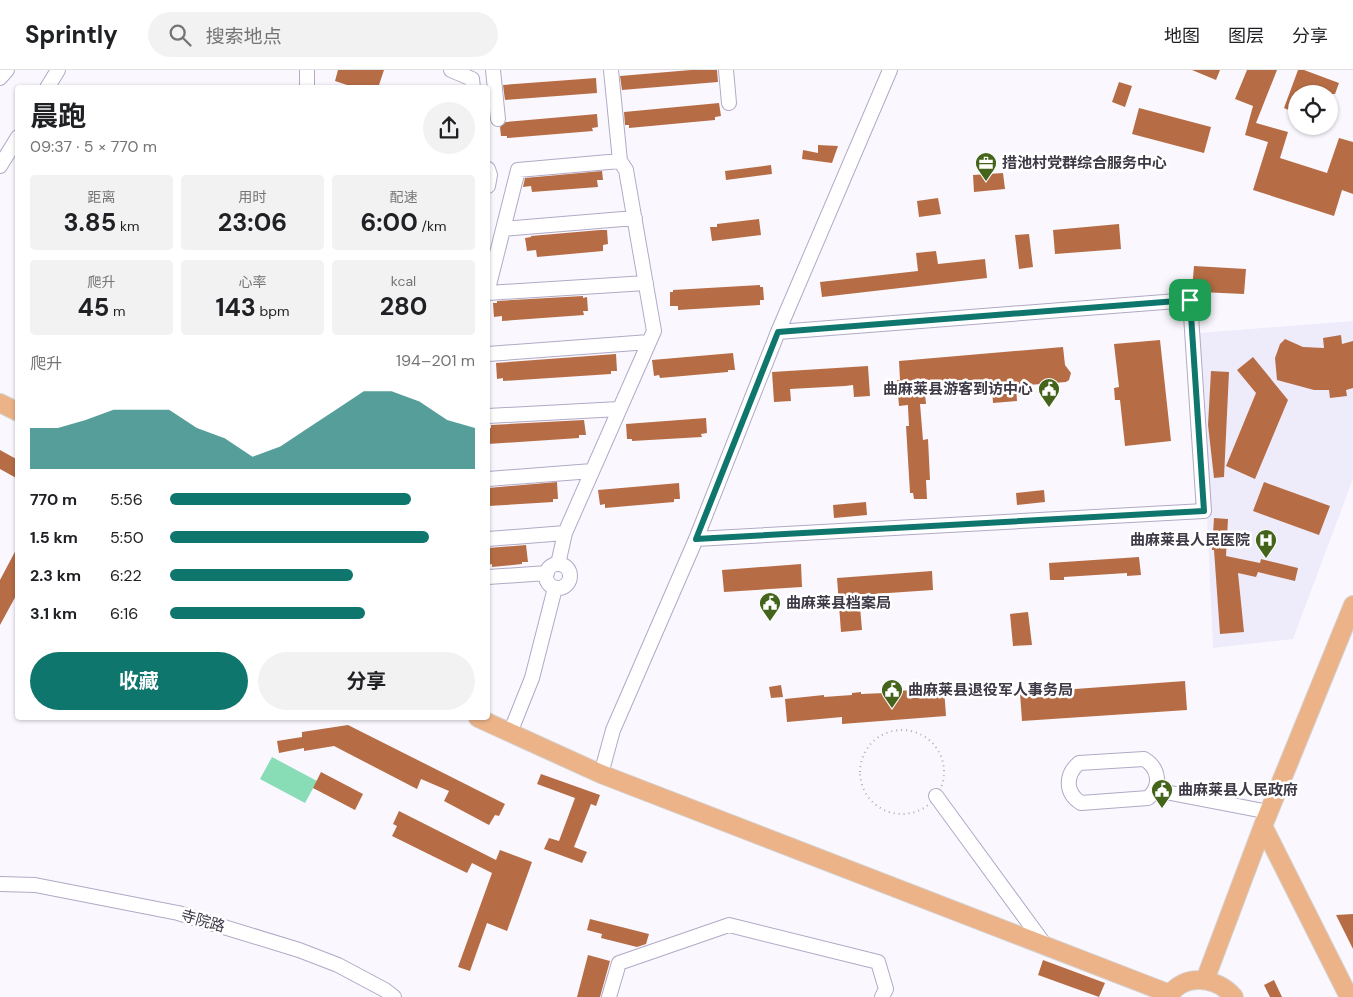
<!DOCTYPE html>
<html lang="zh">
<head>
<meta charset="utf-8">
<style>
	body { margin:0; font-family:"DM Sans","Noto Sans SC",sans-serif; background:#f2f2f2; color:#202124; height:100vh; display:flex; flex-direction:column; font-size:19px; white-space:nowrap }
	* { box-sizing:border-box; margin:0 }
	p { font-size:16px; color:#757577 }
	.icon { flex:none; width:28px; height:28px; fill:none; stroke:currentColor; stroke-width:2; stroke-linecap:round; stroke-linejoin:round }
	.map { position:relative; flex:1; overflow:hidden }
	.sheet { position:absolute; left:15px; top:15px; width:475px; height:635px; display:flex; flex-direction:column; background:#fff; border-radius:5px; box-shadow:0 1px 4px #0004 }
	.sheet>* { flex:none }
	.fabs { position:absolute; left:1288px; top:15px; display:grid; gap:10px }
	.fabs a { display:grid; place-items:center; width:50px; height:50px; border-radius:50%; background:#fff; box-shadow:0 1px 4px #0004; font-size:25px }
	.pin { position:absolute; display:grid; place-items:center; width:42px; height:42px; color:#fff; margin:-21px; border-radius:10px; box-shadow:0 2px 8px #0006 }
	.round { display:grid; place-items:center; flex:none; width:52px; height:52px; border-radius:26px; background:#f2f2f2 }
	.overview { display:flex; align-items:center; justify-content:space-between; height:85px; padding:0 15px }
	h1 { font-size:28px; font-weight:700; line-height:38px }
	.stats { display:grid; grid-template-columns:repeat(3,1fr); gap:8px; height:85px; padding:5px 15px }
	.stats div { display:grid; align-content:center; border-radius:5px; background:#f2f2f2; text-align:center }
	.stats b { font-size:25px; font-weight:700 }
	.stats small { font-size:14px; font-weight:400 }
	.stats p { font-size:14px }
	.chart { height:140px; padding:10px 15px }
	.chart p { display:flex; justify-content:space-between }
	.chart svg { width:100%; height:90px; margin-top:5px; fill:#0f766e; opacity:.7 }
	.cta { display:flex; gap:10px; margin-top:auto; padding:10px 15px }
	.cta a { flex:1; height:58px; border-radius:30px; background:#0f766e; color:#fff; font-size:20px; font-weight:700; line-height:58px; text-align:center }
	.cta a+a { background:#f2f2f2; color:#202124 }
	ul { padding:0 15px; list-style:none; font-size:16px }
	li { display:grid; grid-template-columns:80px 60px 1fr; align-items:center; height:38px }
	li i { height:12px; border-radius:6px; background:#0f766e }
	header { display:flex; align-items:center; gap:30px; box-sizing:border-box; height:70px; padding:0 25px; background:#fff; border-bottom:1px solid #e0e0e0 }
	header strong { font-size:24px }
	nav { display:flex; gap:28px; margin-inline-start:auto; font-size:18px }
	.search { width:350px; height:45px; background:#f2f2f2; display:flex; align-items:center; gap:12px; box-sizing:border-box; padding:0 18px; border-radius:28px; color:#757577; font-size:19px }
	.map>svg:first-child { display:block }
</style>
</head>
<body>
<header>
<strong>Sprintly</strong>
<div class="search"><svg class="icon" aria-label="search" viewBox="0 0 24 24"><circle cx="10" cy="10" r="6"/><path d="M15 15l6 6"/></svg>搜索地点</div>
<nav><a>地图</a><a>图层</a><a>分享</a></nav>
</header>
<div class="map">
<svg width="1353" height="927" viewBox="0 0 1353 927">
	<rect width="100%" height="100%" fill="#faf8fe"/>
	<path fill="#eeebfa" d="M1353,251V409L1293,569L1213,578L1199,263Z"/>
	<path fill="#88ddb6" d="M272,687L317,711L305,733L260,709Z"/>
	<path fill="#b66d45" d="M338,0H384L378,18H356L335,11Z
		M691,0H717L718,12L622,20L620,6Z
		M1192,0H1220L1216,10Z
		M1247,0H1277L1256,53L1288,62L1280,88L1327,103L1339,68L1353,72V124L1342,120L1334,146L1253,120L1268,72L1245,65L1253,36L1235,29Z
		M1298,0H1304L1339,13L1335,24H1296V43L1284,38Z
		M596,8L597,23L505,30L503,15Z
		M1119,12L1132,16L1125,37L1112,32Z
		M719,33L721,46L715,47V50L629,58V55H625L624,42Z
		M1139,38L1211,57L1204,83L1132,64Z
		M597,44L598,57L592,58L593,61L507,68V66H501L500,57L506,52Z
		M818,75L838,76L832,93L802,89L803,80L818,83Z
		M771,95L772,104L726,110L725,101Z
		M602,101L603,110H597L598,117L532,122L531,116L523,117L525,108Z
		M1003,103L1005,119L974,122L973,105Z
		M938,128L941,144L919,147L917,131Z
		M759,149L761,165L712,171L710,157H717V154Z
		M1119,154L1121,179L1055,184L1053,160Z
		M600,160H607L608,174L603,175V181L537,187L536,180L527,181L525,168L531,167V166Z
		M1029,164L1033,197L1019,199L1015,165Z
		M936,181L938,194L985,189L987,208L822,227L820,212L918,201L916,183Z
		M1194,196L1246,199L1244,224L1200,222V220H1192Z
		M760,215V217H763L764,230H760V235L678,240V236H670V222H673V220Z
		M583,226V228L587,227L588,241H583L584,245L502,251V246L494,247L493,233H497V231Z
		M1341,265L1342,274L1353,271V318L1346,320L1347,326L1330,328L1329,320H1314L1277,310L1275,288L1280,274L1285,269L1303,277L1324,278L1323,268Z
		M1160,270L1171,371L1125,376L1120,330H1115L1114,318L1119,317L1114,274Z
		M1063,277L1065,295L1071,303L1069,310L1066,312L1016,316L1017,331L993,333L992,318L940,322L924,314L926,334H920L923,370L928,369L930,410H926L927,429H914L913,423H910L906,356H909L908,338V335L899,336L897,310H900L899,291Z
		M733,283L735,300H728V302L660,308L659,305L654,306L652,290Z
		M616,284L617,301H611V304L503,311V308L497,309L496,293Z
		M1253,287L1288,330L1255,409L1226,396L1256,323L1237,300Z
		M868,296L870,326L854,327L853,315L845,316L790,319L791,331L774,332L772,302Z
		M1211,301L1229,302L1224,407L1214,408L1208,355Z
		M706,348L707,363L701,364L702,367L632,371V369H627L626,354Z
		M584,350L586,365H579V368L488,374V358H491V355Z
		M0,380L18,390V409L0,399Z
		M557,412L558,429H553V432L488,436V418Z
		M1264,412L1330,436L1319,465L1253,441Z
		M679,413L680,429H674V432L605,438V434L600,435L598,420Z
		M1044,420L1045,432L1017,435L1016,423Z
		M866,432L867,445L834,448L833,435Z
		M1214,448L1228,449L1226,486L1260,493L1261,489L1298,498L1295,511L1258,502L1256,507L1238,503L1244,562L1220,564L1214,480H1212Z
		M526,475L528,492H522V494L492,497V494L488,495V478Z
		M18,476V522L0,555V510Z
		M1139,487L1141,505L1127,506V503L1064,507V510H1050L1049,493Z
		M801,494L802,517L724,522L722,500Z
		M932,501L933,520L859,525L862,560L841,562L837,508Z
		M1028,542L1032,575L1013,576L1010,544Z
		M1185,611L1187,640L1022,651L1020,623Z
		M781,615L783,627L771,628L769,617Z
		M923,618H931L932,619L944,618L946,646L842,654V647L787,652L785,629L824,625V627L852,625V623L861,622V624L885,623V621L923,620Z
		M348,655L505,734L499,746L495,745L489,755L444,731L449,721L421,709L417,719L334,676L304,681V678L279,683L277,671L302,667V662Z
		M321,702L363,724L355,740L313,718Z
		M541,704L600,725L596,736L591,734L574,777L587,782L582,793L544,779L549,768L559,771L575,728L537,714Z
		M399,741L496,790L500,780L532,792L507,861L487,853L470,901L458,897L492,803L472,793L467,803L392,766L397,756L393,754Z
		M1353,844V879L1336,845Z
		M590,849L649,864L646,874L637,877L601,868L602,864L587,860Z
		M588,885L610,891L600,927H577Z
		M1043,890L1105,913L1099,927L1038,905Z
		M1274,910L1282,927H1270L1264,915Z"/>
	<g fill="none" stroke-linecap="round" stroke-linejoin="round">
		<g stroke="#b1a9c6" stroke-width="16">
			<path id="minor" d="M307,0V18
				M451,0L472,9L473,18
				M493,0L498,49
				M726,0L729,33
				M0,8L7,0
				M47,18L58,0
				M0,96L18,67
				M488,99L490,105L488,116
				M503,159L635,148
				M488,219L518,100L620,91
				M488,223L646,213
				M488,284L649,272
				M488,346L619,339
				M488,409L592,401
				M488,469L565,463
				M696,469L1204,441L1190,230L778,262
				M558,494L565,463L654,261L626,100L620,91L611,0
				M546 506a12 12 0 1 1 24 0a12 12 0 1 1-24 0Z
				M488,507L547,503
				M510,663L532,608L555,518
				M1144,689C1159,698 1162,716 1148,728L1081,733C1065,723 1065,705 1079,693Z
				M601,704L613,660L696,469L778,262L890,0
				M1155,720L1269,742
				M936,726L1045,875
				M0,814L35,815L178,843L299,880L338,895L385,920L394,927
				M609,927L619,893L729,855L878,892L886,919L882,927"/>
		</g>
		<g stroke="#d5d4d6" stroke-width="20">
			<path id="major" d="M0,333L18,342
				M478,648L601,704L1170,924
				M1263,756L1349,927
				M1205,910L1263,756L1353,535
				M1168,927C1184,902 1217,907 1234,927"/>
		</g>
		<path stroke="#afacb4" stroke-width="2" stroke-dasharray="1 4" stroke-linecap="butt" d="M860 702a42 42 0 1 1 84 0a42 42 0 1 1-84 0Z"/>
		<use href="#minor" stroke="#fff" stroke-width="14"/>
		<use href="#major" stroke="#ecb389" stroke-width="18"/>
	</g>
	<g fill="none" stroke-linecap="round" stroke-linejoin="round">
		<g stroke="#fff" stroke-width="10">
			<path id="route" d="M1190,230L1204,441L696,469L778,262Z"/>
		</g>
		<use href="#route" stroke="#0f766e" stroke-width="6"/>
	</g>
	<defs>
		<g id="office-pin" transform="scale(1.125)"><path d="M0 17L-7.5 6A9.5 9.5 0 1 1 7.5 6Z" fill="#43641a" stroke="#fff"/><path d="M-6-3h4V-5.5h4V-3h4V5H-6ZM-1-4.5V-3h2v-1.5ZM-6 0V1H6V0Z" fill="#fff"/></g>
		<g id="civic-pin" transform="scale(1.125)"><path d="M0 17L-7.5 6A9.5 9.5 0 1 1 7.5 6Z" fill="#43641a" stroke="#fff"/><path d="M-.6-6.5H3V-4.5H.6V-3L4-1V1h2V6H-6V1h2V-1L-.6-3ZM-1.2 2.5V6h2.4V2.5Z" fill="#fff"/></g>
		<g id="hospital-pin" transform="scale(1.125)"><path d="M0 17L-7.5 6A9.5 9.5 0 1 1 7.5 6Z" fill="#43641a" stroke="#fff"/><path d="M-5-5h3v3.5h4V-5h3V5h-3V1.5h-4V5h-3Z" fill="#fff"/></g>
	</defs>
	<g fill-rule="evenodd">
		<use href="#office-pin" x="986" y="93"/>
		<use href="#civic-pin" x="1049" y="319"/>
		<use href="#hospital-pin" x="1266" y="470"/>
		<use href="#civic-pin" x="770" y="533"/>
		<use href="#civic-pin" x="892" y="620"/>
		<use href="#civic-pin" x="1162" y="720"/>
	</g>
	<g text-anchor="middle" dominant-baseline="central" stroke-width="5" stroke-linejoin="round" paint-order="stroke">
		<g font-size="15" font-weight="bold" fill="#3e3a46" stroke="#fff" text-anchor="start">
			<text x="1002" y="93">措池村党群综合服务中心</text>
			<text x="1033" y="319" text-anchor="end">曲麻莱县游客到访中心</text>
			<text x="1250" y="470" text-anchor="end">曲麻莱县人民医院</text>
			<text x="786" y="533">曲麻莱县档案局</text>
			<text x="908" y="620">曲麻莱县退役军人事务局</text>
			<text x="1178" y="720">曲麻莱县人民政府</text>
		</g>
		<g font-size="15" fill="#3e3a46" stroke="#fff">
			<text transform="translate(203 851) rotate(16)">寺院路</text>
		</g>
	</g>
</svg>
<div class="fabs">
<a><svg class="icon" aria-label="locate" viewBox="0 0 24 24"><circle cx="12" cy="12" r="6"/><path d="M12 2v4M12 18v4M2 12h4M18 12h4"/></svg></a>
</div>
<div class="pin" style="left:1190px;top:230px;background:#1e9e55"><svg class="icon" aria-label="arrive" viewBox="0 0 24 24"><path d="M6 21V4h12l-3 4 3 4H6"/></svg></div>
<section class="sheet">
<div class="overview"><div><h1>晨跑</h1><p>09:37 · 5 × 770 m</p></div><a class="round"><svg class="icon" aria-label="share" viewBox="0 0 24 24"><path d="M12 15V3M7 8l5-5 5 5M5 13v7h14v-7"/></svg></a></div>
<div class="stats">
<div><p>距离</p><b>3.85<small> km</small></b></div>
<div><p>用时</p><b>23:06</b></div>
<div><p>配速</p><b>6:00<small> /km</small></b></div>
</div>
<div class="stats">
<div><p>爬升</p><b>45<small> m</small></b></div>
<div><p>心率</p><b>143<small> bpm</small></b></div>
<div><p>kcal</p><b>280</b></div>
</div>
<div class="chart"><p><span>爬升</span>194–201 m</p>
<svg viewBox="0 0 160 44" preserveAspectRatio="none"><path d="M0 44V24L10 24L20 20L30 15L40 15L50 15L60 24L70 29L80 38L90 33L100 24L110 15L120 6L130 6L140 11L150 20L160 24V44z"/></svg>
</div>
<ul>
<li><b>770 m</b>5:56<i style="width:79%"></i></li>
<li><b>1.5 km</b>5:50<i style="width:85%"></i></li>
<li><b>2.3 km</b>6:22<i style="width:60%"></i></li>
<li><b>3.1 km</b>6:16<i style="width:64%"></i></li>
</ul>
<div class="cta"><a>收藏</a><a>分享</a></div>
</section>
</div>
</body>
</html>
